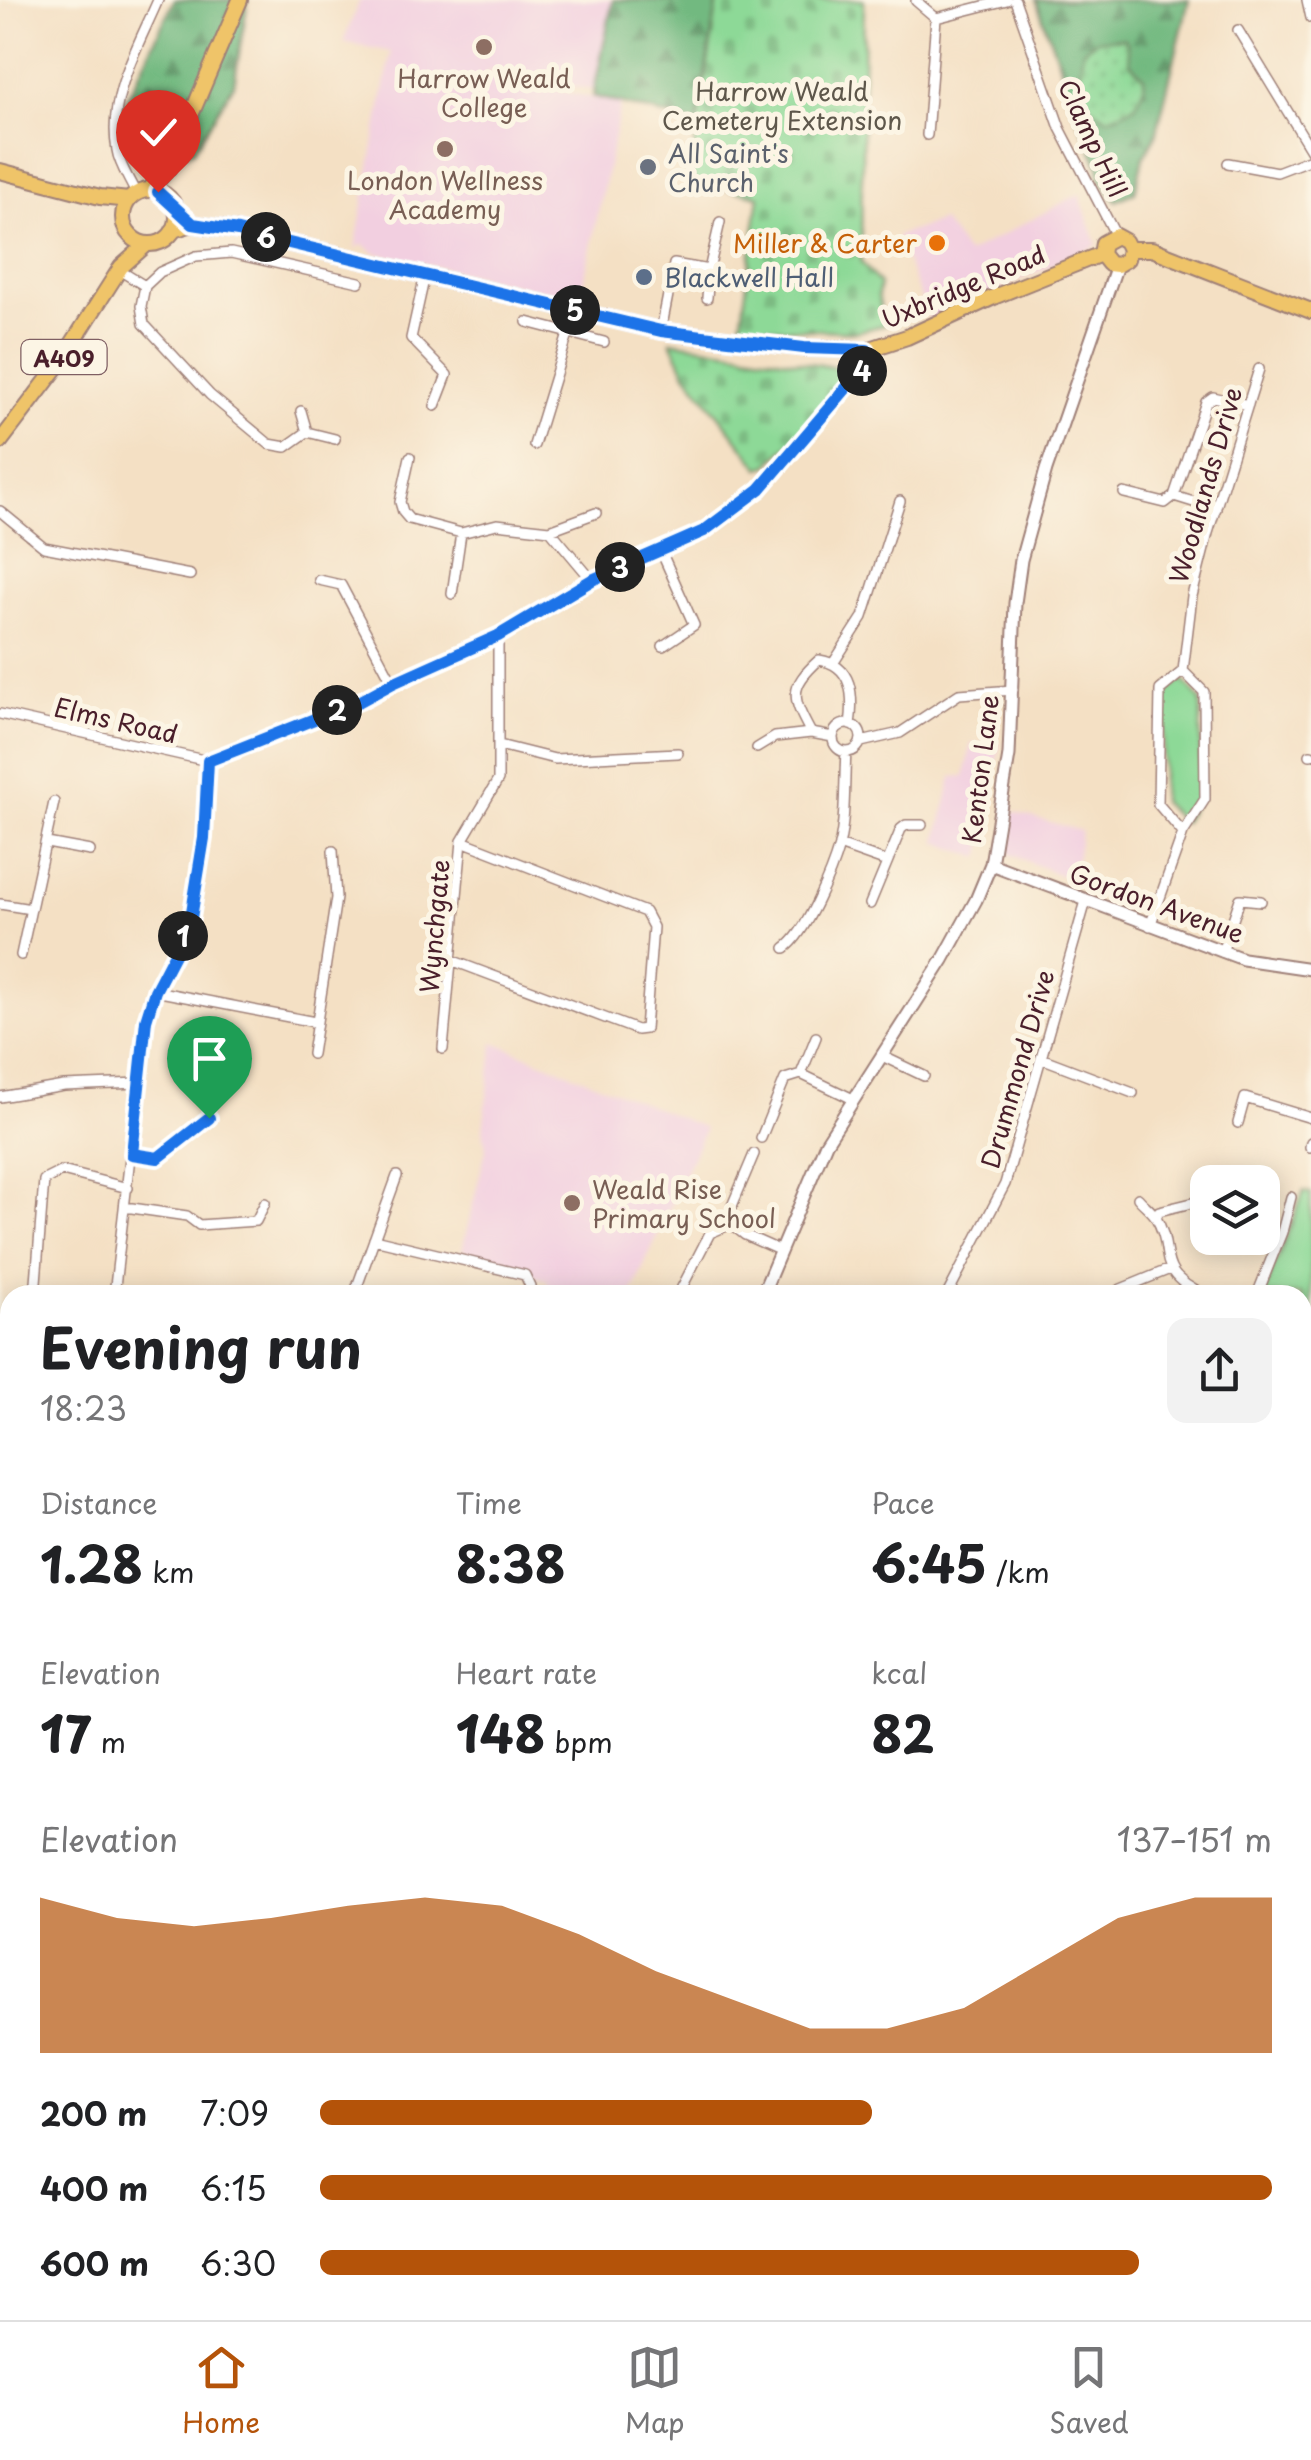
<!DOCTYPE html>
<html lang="en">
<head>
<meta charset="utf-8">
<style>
	body { margin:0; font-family:"Playpen Sans",sans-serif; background:#f2f2f2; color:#202124; height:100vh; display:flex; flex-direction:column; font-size:38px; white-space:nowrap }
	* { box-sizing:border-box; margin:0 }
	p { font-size:32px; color:#757577 }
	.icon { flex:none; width:55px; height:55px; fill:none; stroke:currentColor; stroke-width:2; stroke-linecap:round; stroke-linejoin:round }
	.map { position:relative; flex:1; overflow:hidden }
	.details { position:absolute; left:0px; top:1285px; width:1312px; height:1035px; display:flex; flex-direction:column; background:#fff; border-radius:30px 30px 0 0; box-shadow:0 5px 25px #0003 }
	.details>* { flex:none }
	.fabs { position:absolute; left:1190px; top:1165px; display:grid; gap:20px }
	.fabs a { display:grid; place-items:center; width:90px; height:90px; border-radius:20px; background:#fff; box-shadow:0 5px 25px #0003; font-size:50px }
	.pin { position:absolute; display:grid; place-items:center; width:85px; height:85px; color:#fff; margin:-102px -42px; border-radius:50% 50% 50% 0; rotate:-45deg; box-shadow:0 0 10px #0007 }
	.pin .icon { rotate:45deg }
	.km { position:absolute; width:50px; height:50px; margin:-25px; border-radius:50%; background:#222; color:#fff; font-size:28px; line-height:50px; text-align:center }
	.round { display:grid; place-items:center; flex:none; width:105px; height:105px; border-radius:20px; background:#f2f2f2 }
	.head { display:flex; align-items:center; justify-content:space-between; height:170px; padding:0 40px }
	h1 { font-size:55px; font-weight:700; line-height:75px }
	.stats { display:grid; grid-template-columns:repeat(3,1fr); gap:15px; height:170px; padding:10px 40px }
	.stats div { display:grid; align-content:center }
	.stats b { font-size:50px; font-weight:700 }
	.stats small { font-size:28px; font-weight:400 }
	.stats p { font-size:28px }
	.chart { height:280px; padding:20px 40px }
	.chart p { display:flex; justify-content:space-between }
	.chart svg { width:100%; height:180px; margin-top:10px; fill:#b45309; opacity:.7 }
	ul { padding:0 40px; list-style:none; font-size:32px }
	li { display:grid; grid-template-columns:160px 120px 1fr; align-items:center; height:75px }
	li i { height:25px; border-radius:12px; background:#b45309 }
	.menu { display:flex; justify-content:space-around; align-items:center; height:140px; border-top:2px solid #e0e0e0; background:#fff; font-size:28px; color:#757577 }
	.menu a { display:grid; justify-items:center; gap:5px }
	.menu .selected { color:#b45309 }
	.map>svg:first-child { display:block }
</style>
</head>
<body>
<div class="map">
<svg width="1311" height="2320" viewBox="0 0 1311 2320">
	<defs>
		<pattern id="forest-firs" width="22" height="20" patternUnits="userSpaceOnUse" patternTransform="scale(2.5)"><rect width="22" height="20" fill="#72b980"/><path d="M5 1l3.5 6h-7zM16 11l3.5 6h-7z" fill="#609669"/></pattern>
		<pattern id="cemetery-stones" width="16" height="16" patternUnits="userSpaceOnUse" patternTransform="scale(2.5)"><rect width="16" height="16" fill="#8dd997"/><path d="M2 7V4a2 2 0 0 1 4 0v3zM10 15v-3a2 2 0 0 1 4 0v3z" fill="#7bba82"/></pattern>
		<pattern id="park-dots" width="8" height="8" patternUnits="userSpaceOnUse" patternTransform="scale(2.5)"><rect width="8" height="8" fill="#8dd997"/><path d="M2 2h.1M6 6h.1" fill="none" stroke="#7bba82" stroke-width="1.8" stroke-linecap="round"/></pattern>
	</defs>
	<rect width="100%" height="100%" fill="#fcf5e5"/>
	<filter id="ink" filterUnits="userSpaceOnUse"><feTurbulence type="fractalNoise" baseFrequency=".01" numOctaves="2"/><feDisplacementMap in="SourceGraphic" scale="20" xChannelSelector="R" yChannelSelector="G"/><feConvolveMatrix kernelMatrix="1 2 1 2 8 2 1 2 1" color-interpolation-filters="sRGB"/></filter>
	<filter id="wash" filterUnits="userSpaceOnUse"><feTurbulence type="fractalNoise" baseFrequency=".0048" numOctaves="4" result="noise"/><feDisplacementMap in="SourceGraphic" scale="40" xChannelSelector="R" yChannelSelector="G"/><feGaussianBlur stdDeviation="2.25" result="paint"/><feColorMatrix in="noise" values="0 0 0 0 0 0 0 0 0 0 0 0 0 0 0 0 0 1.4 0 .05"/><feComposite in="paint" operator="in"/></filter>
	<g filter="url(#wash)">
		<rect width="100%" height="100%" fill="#f4e0c4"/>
		<path fill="#f2cfe0" d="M360,0H612L593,90L487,70L486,75L621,104L580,299L375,253L363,244L355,249L391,52L343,42Z
			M1079,194L1097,245L930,320L896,236L942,221L967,254Z
			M1000,742L982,855L980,858L937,842L952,777L965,776L971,744Z
			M1011,811L1081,831L1072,880L1010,854L1005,842Z
			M494,1042L705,1128L631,1295H546L548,1281L462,1250L486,1149L483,1129Z"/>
		<path fill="#8dd997" stroke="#6c7c61" stroke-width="2.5" d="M1183,680L1201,701L1200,794L1183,823L1161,802L1165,693Z
			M1304,1191L1311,1193V2066L1302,2058V1295H1263Z
			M10,2208V2309L0,2320V2225Z
			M764,2310H895L894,2320H762Z"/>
		<path fill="url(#forest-firs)" stroke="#5e6c56" stroke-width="2.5" d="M174,0H248L234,84L194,150L161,164L168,100L121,111Z
			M613,0H718L697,124L593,96Z
			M1036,0H1189L1156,135L1143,158L1135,192L1116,201L1100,178L1099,166L1063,86V74Z"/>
		<path fill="url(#cemetery-stones)" stroke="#6c7c61" stroke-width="2.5" d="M718,0H864L861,262L880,284L878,295L884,325L856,332L741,326L759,196L689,180Z
			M671,341L839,368L846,381L828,406L767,466L760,468L686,373Z"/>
		<path fill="url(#park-dots)" stroke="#6c7c61" stroke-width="2.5" d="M1123,38L1127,43L1130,63L1144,77V87L1135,106L1108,118L1089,106L1079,76L1083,50L1096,40Z"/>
	</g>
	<g filter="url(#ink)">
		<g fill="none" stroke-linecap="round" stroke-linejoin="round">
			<g stroke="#9f8078" stroke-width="12">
				<path id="minor" d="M1015,0L1060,128L1116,236
					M1307,0L1311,18
					M916,1L936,18
					M1238,30L1311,150
					M927,135L936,18L1007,0
					M1228,163L1277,172L1311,159
					M136,194C130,180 119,165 117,150C107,97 138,47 158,0
					M119,270L145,286
					M425,275L411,338L447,375L435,406
					M707,298L709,270L720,222
					M527,322L604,342
					M661,331L674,264L709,270
					M301,411L307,432L286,447L269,444L210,395L144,324L141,306L145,286L160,272L196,256L231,253L359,282
					M307,432L335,439
					M534,445L568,334
					M410,457L400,502L403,512L409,519L461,533L497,524L550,530L592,580
					M1124,493L1165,503L1174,496L1206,402L1213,397L1248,405
					M1174,496L1216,509
					M0,511L44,547L190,575
					M550,530L596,513
					M660,549L694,625L663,646
					M319,580L341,585L393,683
					M452,594L461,533
					M834,662L863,617L900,501
					M0,714L208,761L360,701L393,683L498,636L592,580L704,531L760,489L866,365L867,350
					M833 738a14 14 0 1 1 28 0a14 14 0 1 1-28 0Z
					M833,737L811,733C792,698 788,688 819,660C853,665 854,696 850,725
					M861,742L900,733L959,694L1013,690
					M499,745L555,759L678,753
					M757,748L775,737L811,733
					M1310,755H1311
					M1183,833L1158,804L1160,690L1183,671L1192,596L1208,533L1259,369
					M47,843L90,851
					M839,845L887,862
					M0,904L31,909
					M870,904L901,829L906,825H922
					M1150,926L1183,833L1205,799L1204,692L1183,671
					M785,948C806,934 832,871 839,846C846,817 844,782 846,752
					M1222,952L1240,899L1261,901
					M21,955L54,802
					M451,960L637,1030L645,1029L653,927L645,912L462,841
					M155,991L315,1022
					M443,1049L462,841L498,780V636
					M312,1054L336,898L333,851
					M882,1056L924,1076
					M1041,1058L1133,1093
					M801,1074L853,1099
					M0,1097L64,1086L139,1083
					M1238,1123L1245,1098L1311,1118
					M761,1138L785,1079L801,1074L816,1037
					M1310,1147L1311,1142
					M132,1153L158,1158L209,1118
					M1138,1198C1143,1204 1151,1210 1155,1216C1177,1252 1151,1270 1204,1295
					M125,1207L187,1216L199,1225L256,1221L265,1203
					M1156,1217L1159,1211L1200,1201
					M731,1224L745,1235L781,1251
					M374,1239L525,1275L530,1286L528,1295
					M35,1295L44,1180L62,1171L128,1188
					M114,1295L146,1019L155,991L190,924L204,838L208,761
					M354,1295L397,1176
					M678,1295L710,1233L731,1224L732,1206L754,1154
					M947,1295L1005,1184L1086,901
					M1115,1295L1121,1289L1170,1269
					M1257,1295L1282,1232L1291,1197
					M0,1662L10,1664
					M0,1994L10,1996
					M0,2059L10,2035
					M1302,2173L1311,2180
					M241,2310L254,2320
					M1233,2310L1245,2320
					M97,2320L105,2310
					M964,2320L965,2310"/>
			</g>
			<g stroke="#9f8078" stroke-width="15">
				<path id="tertiary" d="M991,864L1243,959L1311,969
					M762,1295L826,1143L943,960L976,900L991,864L1009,755L1015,603L1021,560L1046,470L1117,265
					M0,1551L10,1561
					M686,2320L688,2310"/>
			</g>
			<g stroke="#9f8078" stroke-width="18">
				<path id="primary" d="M0,171L100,197L129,200
					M149,190L168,169L240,0
					M123 217a27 27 0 1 1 54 0a27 27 0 1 1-54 0Z
					M173,230L193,224L238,231L661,331L804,348L867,350L907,337L996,296L1101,254
					M1129,249H1152L1311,311
					M1101,254L1103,243L1116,236L1125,241L1129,249
					M1101,254L1109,264L1117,265L1127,259L1129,249
					M0,442L58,366L121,267L147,244"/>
			</g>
			<use href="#minor" stroke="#fff" stroke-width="9"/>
			<use href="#tertiary" stroke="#fff" stroke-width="11"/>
			<use href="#primary" stroke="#efc469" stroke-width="14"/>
		</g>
	</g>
	<g fill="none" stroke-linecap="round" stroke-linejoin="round" filter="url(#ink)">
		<g stroke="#fff" stroke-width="20">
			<path id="route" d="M158,192L193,224L238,231L661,331L804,348L867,350L866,365L760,489L704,531L592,580L498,636L393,683L360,701L208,761L204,838L190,924L155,991L146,1020L132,1154L158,1158L209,1118"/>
		</g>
		<use href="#route" stroke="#1a73e8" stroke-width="12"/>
	</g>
	<g fill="#8d6e63" stroke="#fcf5e5" stroke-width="4">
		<circle cx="484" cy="47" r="10"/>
		<circle cx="445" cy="149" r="10"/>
		<circle cx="572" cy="1203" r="10"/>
	</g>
	<circle fill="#6b7280" stroke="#fcf5e5" stroke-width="4" cx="648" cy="167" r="10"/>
	<circle fill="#e8710a" stroke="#fcf5e5" stroke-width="4" cx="937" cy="243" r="10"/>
	<circle fill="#5c6f8a" stroke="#fcf5e5" stroke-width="4" cx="644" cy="277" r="10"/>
	<g text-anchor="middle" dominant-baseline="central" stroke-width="10" stroke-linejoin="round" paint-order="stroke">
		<rect fill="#fcf5e5" stroke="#7f5f63" stroke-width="2.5" x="21.5" y="340" width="85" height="34" rx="8"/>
		<g font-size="22" font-weight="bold" fill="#4a1f2b">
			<text x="64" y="357">A409</text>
		</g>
		<g font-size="25" fill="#785e54" stroke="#fcf5e5">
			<text x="484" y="78">Harrow Weald<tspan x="484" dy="29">College</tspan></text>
			<text x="445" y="180">London Wellness<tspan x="445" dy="29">Academy</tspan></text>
			<text x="592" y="1189" text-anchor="start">Weald Rise<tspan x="592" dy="29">Primary School</tspan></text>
		</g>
		<g font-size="25" fill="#5e574b" stroke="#fcf5e5">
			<text x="782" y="91">Harrow Weald<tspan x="782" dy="29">Cemetery Extension</tspan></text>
		</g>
		<g font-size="25" fill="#4a1f2b" stroke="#fcf5e5">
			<text transform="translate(1093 138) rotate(65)">Clamp Hill</text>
			<text transform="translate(963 286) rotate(-23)">Uxbridge Road</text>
			<text transform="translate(1205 485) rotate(-74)">Woodlands Drive</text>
			<text transform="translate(116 720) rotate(13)">Elms Road</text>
			<text transform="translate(980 769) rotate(-83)">Kenton Lane</text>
			<text transform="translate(1157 903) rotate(20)">Gordon Avenue</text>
			<text transform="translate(434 926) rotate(-85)">Wynchgate</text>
			<text transform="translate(1017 1069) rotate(-74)">Drummond Drive</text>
		</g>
		<g font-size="25" fill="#5b616d" stroke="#fcf5e5" text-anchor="start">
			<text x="668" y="153">All Saint's<tspan x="668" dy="29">Church</tspan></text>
		</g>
		<g font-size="25" fill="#c56008" stroke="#fcf5e5" text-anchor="end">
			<text x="917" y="243">Miller &amp; Carter</text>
		</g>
		<g font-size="25" fill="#4e5e75" stroke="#fcf5e5" text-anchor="start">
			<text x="664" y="277">Blackwell Hall</text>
		</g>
	</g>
</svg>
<div class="fabs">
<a><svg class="icon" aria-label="layers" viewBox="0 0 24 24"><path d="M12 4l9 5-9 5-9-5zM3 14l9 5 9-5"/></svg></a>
</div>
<div class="pin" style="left:209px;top:1118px;background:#1e9e55"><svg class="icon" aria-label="arrive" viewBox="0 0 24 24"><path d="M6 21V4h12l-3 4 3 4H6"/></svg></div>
<div class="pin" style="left:158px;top:192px;background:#d93025"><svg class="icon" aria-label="check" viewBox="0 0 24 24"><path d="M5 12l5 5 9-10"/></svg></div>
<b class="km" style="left:183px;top:936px">1</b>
<b class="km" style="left:337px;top:710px">2</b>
<b class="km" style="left:620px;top:567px">3</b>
<b class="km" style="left:862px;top:371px">4</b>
<b class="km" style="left:575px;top:310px">5</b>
<b class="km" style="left:266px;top:237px">6</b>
<section class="details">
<div class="head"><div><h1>Evening run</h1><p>18:23</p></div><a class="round"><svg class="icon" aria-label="share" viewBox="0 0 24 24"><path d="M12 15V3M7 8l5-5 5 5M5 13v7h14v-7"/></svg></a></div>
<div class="stats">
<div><p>Distance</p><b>1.28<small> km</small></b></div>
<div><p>Time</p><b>8:38</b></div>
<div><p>Pace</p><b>6:45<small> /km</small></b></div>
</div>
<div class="stats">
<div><p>Elevation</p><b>17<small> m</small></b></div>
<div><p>Heart rate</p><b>148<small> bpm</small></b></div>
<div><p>kcal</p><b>82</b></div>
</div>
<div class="chart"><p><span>Elevation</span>137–151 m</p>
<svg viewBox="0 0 160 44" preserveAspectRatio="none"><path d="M0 44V6L10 11L20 13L30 11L40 8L50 6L60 8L70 15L80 24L90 31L100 38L110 38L120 33L130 22L140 11L150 6L160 6V44z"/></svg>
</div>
<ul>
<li><b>200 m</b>7:09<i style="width:58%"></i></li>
<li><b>400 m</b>6:15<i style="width:100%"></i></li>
<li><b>600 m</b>6:30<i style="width:86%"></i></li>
</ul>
</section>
</div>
<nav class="menu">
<a class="selected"><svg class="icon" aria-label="home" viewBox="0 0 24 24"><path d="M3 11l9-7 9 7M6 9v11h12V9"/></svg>Home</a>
<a><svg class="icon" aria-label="map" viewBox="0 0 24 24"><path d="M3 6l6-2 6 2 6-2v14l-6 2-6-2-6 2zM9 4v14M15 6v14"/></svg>Map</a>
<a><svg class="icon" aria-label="saved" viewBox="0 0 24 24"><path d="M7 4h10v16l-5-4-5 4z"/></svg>Saved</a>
</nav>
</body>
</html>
